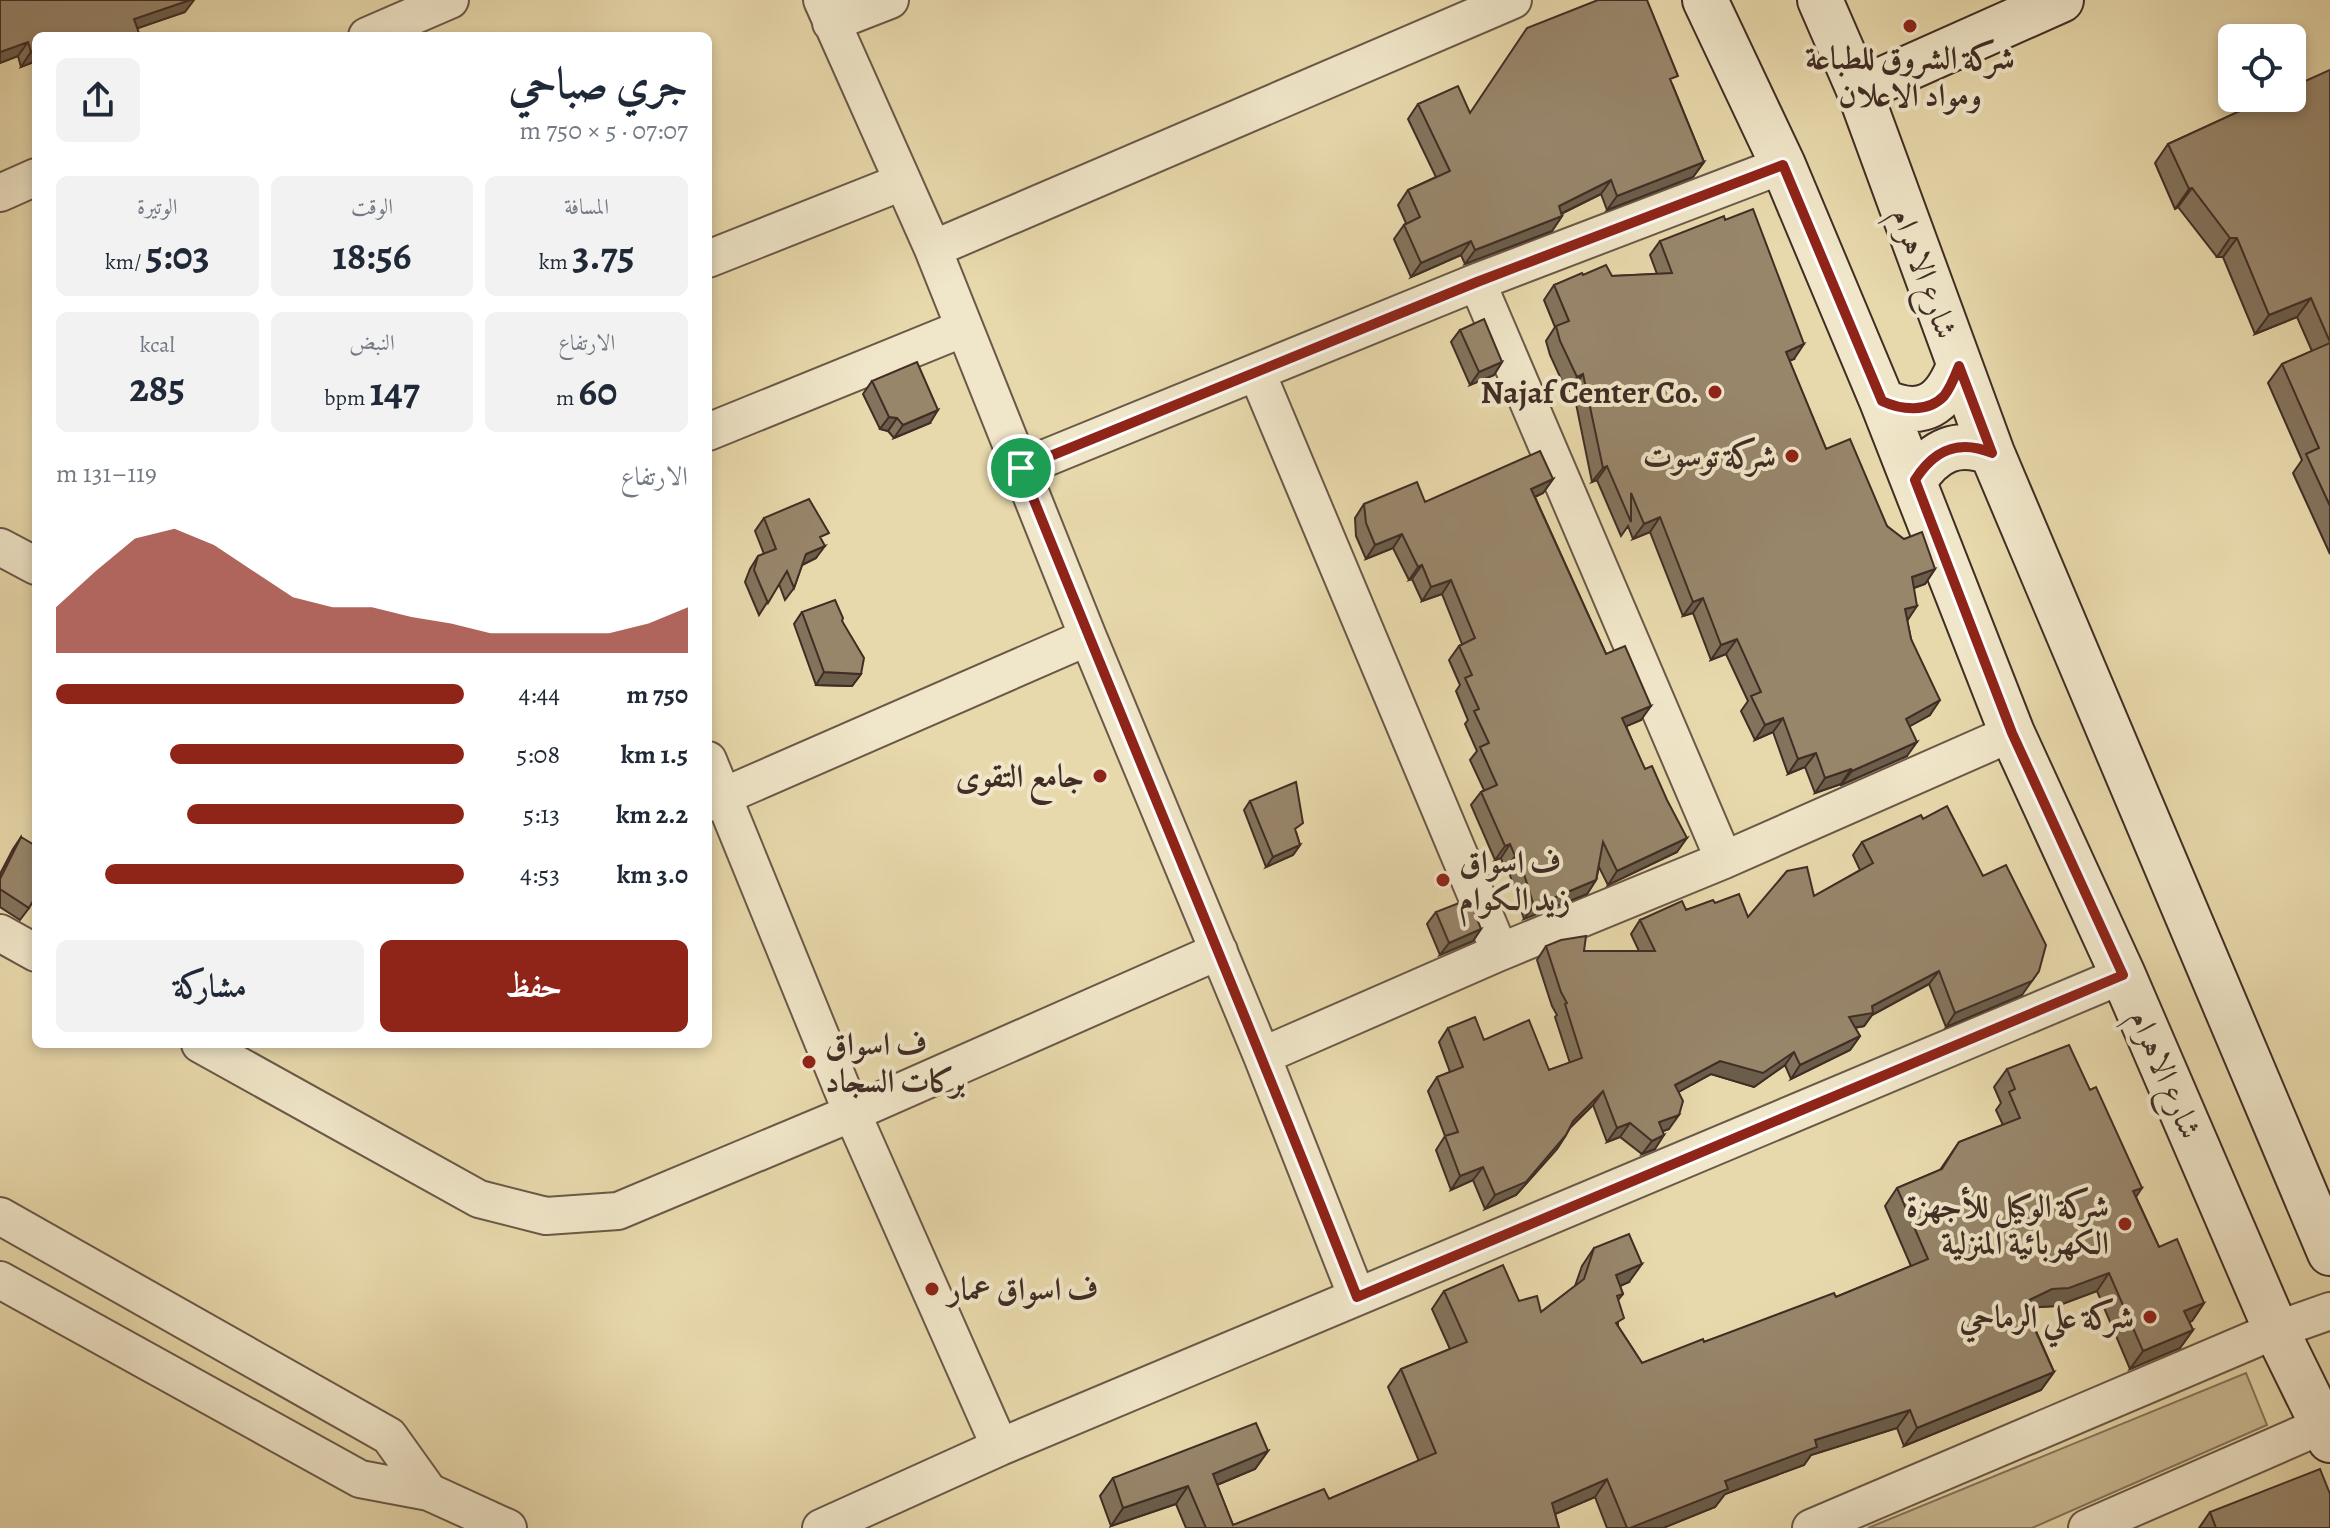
<!DOCTYPE html>
<html lang="ar">
<head>
<meta charset="utf-8">
<style>
	body { margin:0; font-family:Alegreya,Amiri,serif; background:#f2f2f3; color:#1f2937; direction:rtl; height:100vh; display:flex; flex-direction:column; font-size:30px; white-space:nowrap }
	* { box-sizing:border-box; margin:0 }
	p { font-size:26px; color:#747a83 }
	.icon { flex:none; width:44px; height:44px; fill:none; stroke:currentColor; stroke-width:2; stroke-linecap:round; stroke-linejoin:round }
	.map { position:relative; flex:1; overflow:hidden; direction:ltr }
	.sheet { position:absolute; left:32px; top:32px; width:680px; height:1016px; display:flex; flex-direction:column; background:#fff; border-radius:12px; box-shadow:0 4px 12px #0003; direction:rtl }
	.sheet>* { flex:none }
	.fabs { position:absolute; left:2218px; top:24px; display:grid; gap:16px }
	.fabs a { display:grid; place-items:center; width:88px; height:88px; border-radius:12px; background:#fff; box-shadow:0 4px 12px #0003; font-size:40px }
	.pin { position:absolute; display:grid; place-items:center; width:68px; height:68px; color:#fff; margin:-34px; border:4px solid #fff; border-radius:50%; box-shadow:0 2px 8px #0007 }
	.round { display:grid; place-items:center; flex:none; width:84px; height:84px; border-radius:12px; background:#f2f2f3 }
	.headline { display:flex; align-items:center; justify-content:space-between; height:136px; padding:0 24px }
	h1 { font-size:44px; font-weight:700; line-height:60px }
	.stats { display:grid; grid-template-columns:repeat(3,1fr); gap:12px; height:136px; padding:8px 24px }
	.stats div { display:grid; align-content:center; border-radius:12px; background:#f2f2f3; text-align:center }
	.stats b { font-size:40px; font-weight:700 }
	.stats small { font-size:22px; font-weight:400 }
	.stats p { font-size:22px }
	.chart { height:224px; padding:16px 24px }
	.chart p { display:flex; justify-content:space-between }
	.chart svg { width:100%; height:144px; margin-top:8px; fill:#8f2418; opacity:.7 }
	.action { display:flex; gap:16px; margin-top:auto; padding:16px 24px }
	.action a { flex:1; height:92px; border-radius:12px; background:#8f2418; color:#fff; font-size:32px; font-weight:700; line-height:92px; text-align:center }
	.action a+a { background:#f2f2f3; color:#1f2937 }
	ul { padding:0 24px; list-style:none; font-size:26px }
	li { display:grid; grid-template-columns:128px 96px 1fr; align-items:center; height:60px }
	li i { height:20px; border-radius:10px; background:#8f2418 }
	.map>svg:first-child { display:block }
</style>
</head>
<body>
<div class="map">
<svg width="2330" height="1528" viewBox="0 0 2330 1528">
	<rect width="100%" height="100%" fill="#e8d9ac"/>
	<filter id="stains"><feTurbulence type="fractalNoise" baseFrequency=".0025" numOctaves="4"/><feColorMatrix values="0 0 0 0 .2 0 0 0 0 .09 0 0 0 0 .02 0 0 0 .5 -.17"/></filter>
	<radialGradient id="worn" r=".72"><stop offset=".6" stop-color="#630" stop-opacity="0"/><stop offset="1" stop-color="#630" stop-opacity=".3"/></radialGradient>
	<path fill="#ccbc95" stroke="#86745d" stroke-width="2" d="M2246,1373L2267,1425L2032,1528H1868Z"/>
	<g fill="none" stroke-linecap="round" stroke-linejoin="round">
		<g stroke="#6b5847" stroke-width="40">
			<path id="street" d="M822,0L933,249L1088,637L1262,1056L1357,1297
				M831,23L890,0
				M367,36L450,0
				M0,193L36,177
				M933,249L1513,0
				M708,259L902,182
				M1477,282L1724,860
				M1257,373L1500,952
				M708,432L964,328
				M1021,468L1477,282L1783,165
				M0,547L36,566
				M708,760L852,1113L1000,1447
				M708,803L1088,637
				M0,933L36,953
				M200,1044L479,1199L546,1216L618,1211L852,1113L1219,951
				M1262,1056L1500,952L1724,860L2012,733
				M0,1216L389,1436L429,1492
				M0,1280L360,1479L429,1492L508,1528
				M821,1528L1000,1447L2123,975
				M1811,1528L2276,1330L2330,1311
				M2087,1528L2330,1422"/>
		</g>
		<g stroke="#412d25" stroke-width="48">
			<path id="secondary" d="M1705,0L1783,165L1882,401L2012,733L2123,975L2276,1330L2330,1440
				M1820,0L1859,90L1992,453L2330,1253
				M1859,90L2061,0
				M1882,401C1923,420 1944,404 1959,366
				M1915,480C1934,450 1958,439 1992,453"/>
		</g>
		<use href="#street" stroke="#f0e6c9" stroke-width="36"/>
		<use href="#secondary" stroke="#f0e6c9" stroke-width="44"/>
	</g>
	<path fill="#83735c" stroke="#412d25" stroke-width="2" d="M0,0L185,12L137,28L36,36V61L21,67L18,56L0,63Z
		M2330,70V554L2293,473L2302,460L2268,383L2282,364L2312,351L2297,317L2255,334L2223,257H2217L2178,207L2175,209L2155,163L2168,144Z
		M1672,84L1704,162L1693,177L1607,210L1601,194L1561,214L1562,216L1552,231L1465,264L1461,255L1411,277L1394,239L1404,225L1406,223L1398,205L1408,190L1436,177L1408,119L1418,104L1469,113Z
		M1660,241L1794,359L1789,361L1826,449L1887,526L1935,569L1925,584L1914,588L1907,620L1911,639L1930,715L1909,726L1907,756L1841,785V784L1815,793L1805,767L1788,774L1773,732L1755,740L1741,711L1748,701L1726,654L1711,660L1693,613L1683,616L1650,532L1633,539L1628,526L1621,536L1597,480L1592,482L1573,389L1567,392L1550,355L1546,341L1555,327L1544,300L1554,285L1583,275L1612,276L1657,274L1650,255Z
		M1460,330L1502,362L1494,375L1470,385L1451,342Z
		M872,381L930,423L894,438L888,431L880,429L863,394Z
		M1553,479L1543,493L1535,497L1606,654L1641,720L1626,726L1677,852L1608,885L1599,867L1596,880L1587,894L1524,919L1508,869L1505,870L1501,858L1495,860L1471,805L1481,792L1484,790L1470,760L1477,751L1465,724L1468,720L1456,691L1460,685L1449,660L1459,646L1462,644L1442,594L1422,601L1412,579L1409,580L1393,548L1366,559L1356,536L1355,518L1364,504L1425,502Z
		M764,518L822,542L816,558L802,565L794,588L785,600L779,584L759,615L745,582L750,569L758,556L764,554L755,531Z
		M802,612L842,621L861,674L852,686L816,685L794,624Z
		M1250,801L1296,832L1300,845L1293,855L1266,867L1244,810Z
		M21,837L29,908L20,920L0,907V874L13,849Z
		M1862,842L2022,995L1946,1027L1929,984L1872,1015L1864,1026L1855,1028L1860,1036L1850,1050L1791,1079L1785,1065L1754,1087L1711,1074L1678,1092L1669,1129L1663,1131L1655,1149L1642,1154L1620,1137L1607,1142L1593,1105L1570,1128L1566,1135L1557,1149L1516,1195L1485,1209L1473,1180L1451,1190L1436,1150L1445,1136L1428,1091L1437,1077L1450,1072L1439,1042L1448,1028L1484,1040L1549,1070L1570,1063L1555,1017L1557,1015L1552,1006L1537,960L1546,946L1584,951H1639L1631,934L1640,920L1715,903L1748,917L1814,896L1860,870L1853,855Z
		M1436,912L1481,929L1473,941L1440,955L1427,924Z
		M2007,1069L2136,1197L2159,1247L2204,1303L2192,1321L2189,1322L2193,1330L2180,1348L2130,1369L2097,1291L2057,1306L2039,1307L2028,1313L2054,1372L2041,1390L1904,1446L1897,1428L1811,1455L1804,1465L1725,1494L1715,1507L1663,1528H1607L1595,1497L1555,1514L1559,1528H1186L1176,1504L1111,1526L1100,1496L1113,1478L1268,1451L1255,1469L1217,1485L1233,1525L1329,1499L1419,1461L1388,1387L1401,1369L1450,1349L1432,1309L1444,1291L1519,1301L1541,1312L1575,1286L1582,1266L1594,1248L1629,1282L1620,1286L1623,1294L1618,1300V1326L1642,1363L1836,1297L1911,1266L1885,1206L1897,1188L1940,1170L1959,1142L2003,1125L1996,1110L2001,1103L1994,1087Z
		M2210,1512L2330,1528H2199Z"/>
	<path fill="#6a5e4b" stroke="#412d25" stroke-width="2" d="M190,0H194L185,12L124,33L134,19Z
		M28,42L18,56L0,63V52Z
		M36,51V61L21,67L31,52Z
		M1704,162L1693,177L1607,210L1617,196Z
		M1611,180L1601,194L1548,220L1559,206Z
		M2192,188L2178,207L2175,209L2189,189Z
		M1562,216L1552,231L1465,264L1475,250Z
		M2230,238H2237L2223,257H2217Z
		M1471,241L1461,255L1411,277L1421,263Z
		M2311,298L2297,317L2255,334L2269,315Z
		M1804,344L1794,359L1775,366L1786,352Z
		M1502,362L1494,375L1470,385L1479,372Z
		M1583,374L1573,389L1567,392L1577,377Z
		M938,410L930,423L894,438L903,425Z
		M889,417L897,418L888,431L880,429Z
		M1607,466L1597,480L1592,482L1603,468Z
		M1553,479L1543,493L1521,503L1531,489Z
		M1660,517L1650,532L1633,539L1644,524Z
		M1402,534L1393,548L1366,559L1375,545Z
		M825,546L816,558L798,567L806,554Z
		M1422,565L1412,579L1409,580L1418,567Z
		M1935,569L1925,584L1902,592L1912,577Z
		M1451,580L1442,594L1422,601L1431,587Z
		M1703,598L1693,613L1683,616L1693,602Z
		M1917,606L1907,621L1905,609Z
		M1737,639L1726,654L1711,660L1721,645Z
		M824,672L861,674L852,686L816,685Z
		M1940,700L1930,715L1896,734L1906,719Z
		M1651,706L1641,720L1613,732L1622,718Z
		M1783,718L1773,732L1755,740L1765,725Z
		M1917,742L1907,756L1841,785L1852,771Z
		M1816,753L1805,767L1788,774L1798,759Z
		M1851,769L1841,784L1815,793L1825,778Z
		M1687,838L1677,852L1608,885L1617,871Z
		M1510,844L1501,858L1495,860L1505,846Z
		M1300,845L1293,855L1266,867L1273,857Z
		M1518,855L1508,869L1505,870L1515,856Z
		M1596,880L1587,894L1524,919L1534,906Z
		M1481,929L1473,941L1440,955L1449,943Z
		M1939,971L1929,984L1872,1015L1864,1026L1840,1030L1849,1017L1872,1006Z
		M2039,971L2022,995L1946,1027L1955,1013Z
		M1860,1036L1850,1050L1791,1079L1800,1065Z
		M1794,1052L1785,1065L1754,1087L1711,1074L1666,1099L1675,1085L1720,1061Z
		M1603,1091L1593,1105L1563,1134L1573,1121Z
		M1679,1115L1669,1129L1649,1136L1659,1122Z
		M1630,1123L1620,1137L1607,1142L1617,1128Z
		M1566,1135L1557,1149L1516,1195L1485,1209L1495,1195Z
		M1664,1135L1655,1149L1642,1154L1652,1141Z
		M1483,1167L1473,1180L1451,1190L1460,1176Z
		M2142,1188L2130,1206L2133,1191Z
		M1642,1264L1629,1282L1604,1293L1616,1275Z
		M2109,1273L2097,1291L2057,1306L2039,1307L2011,1321L2023,1303L2052,1289Z
		M2204,1303L2192,1321L2172,1329L2184,1311Z
		M2193,1330L2180,1348L2130,1369L2143,1351Z
		M2054,1372L2041,1390L1904,1446L1917,1428Z
		M1910,1410L1897,1428L1811,1455L1804,1465L1725,1494L1715,1507L1663,1528H1630L1725,1481L1815,1440Z
		M1268,1451L1255,1469L1200,1492L1213,1474Z
		M1607,1479L1595,1497L1539,1521L1552,1503Z
		M1188,1486L1176,1504L1111,1526L1123,1508Z"/>
	<path fill="#98866b" stroke="#412d25" stroke-width="2" d="M0,0H190L134,19L140,36H36V51L31,52L28,42L0,52Z
		M1598,0H1647L1678,76L1670,79L1704,162L1617,196L1611,180L1559,206L1562,216L1475,250L1471,241L1421,263L1404,225L1420,217L1408,190L1450,171L1418,104L1458,86L1470,113L1527,28Z
		M2330,70V342L2311,298L2269,315L2237,238H2230L2192,188L2189,189L2168,144L2268,98H2292V87Z
		M1753,209L1804,344L1786,352L1826,449L1850,439L1887,526L1904,539L1922,532L1935,569L1912,577L1917,606L1905,609L1911,639L1940,700L1906,719L1917,742L1852,771L1851,769L1825,778L1816,753L1798,759L1783,718L1765,725L1751,696L1761,692L1737,639L1721,645L1703,598L1693,602L1660,517L1644,524L1631,493V522L1607,466L1603,468L1583,374L1577,377L1560,341L1556,326L1569,321L1554,285L1582,273L1583,275L1606,265L1612,276L1672,273L1660,241L1724,216L1725,220Z
		M1484,319L1502,362L1479,372L1460,330Z
		M2330,343V506L2306,454L2319,448L2282,364Z
		M917,362L938,410L903,425L897,418L889,417L872,381Z
		M1540,451L1553,479L1531,489L1606,654L1625,646L1651,706L1622,718L1645,769L1652,766L1667,800L1687,838L1617,871L1603,842L1596,880L1534,906L1518,855L1515,856L1510,844L1505,846L1481,792L1497,785L1480,747L1489,743L1474,711L1479,709L1465,678L1472,675L1459,646L1475,638L1451,580L1431,587L1422,565L1418,567L1402,534L1375,545L1366,523L1364,504L1417,482L1425,502Z
		M809,499L829,533L820,537L825,546L806,554L794,588L787,571L768,603L754,570L758,556L776,549L764,518Z
		M835,600L843,618L842,621L864,658L861,674L824,672L802,612Z
		M1296,782L1303,823L1295,829L1300,845L1273,857L1250,801Z
		M1947,806L1983,876L2006,865L2046,945L2039,971L2032,981L1955,1013L1939,971L1872,1006L1873,1013L1849,1017L1860,1036L1800,1065L1794,1052L1763,1073L1720,1061L1675,1085L1683,1101L1679,1115L1659,1122L1664,1135L1652,1141L1630,1123L1617,1128L1603,1091L1573,1121L1566,1135L1526,1182L1495,1195L1483,1167L1460,1176L1445,1136L1458,1132L1437,1077L1463,1067L1448,1028L1475,1017L1484,1040L1529,1020L1549,1070L1582,1058L1565,1004L1567,1003L1561,992L1546,946L1561,940L1586,936L1584,951H1655L1640,920L1682,901L1686,910L1713,900L1715,903L1739,894L1748,917L1787,871L1807,867L1814,896L1873,863L1862,842L1921,815L1923,819Z
		M21,837L36,846V896L29,908L0,889V879Z
		M1469,899L1481,929L1449,943L1436,912Z
		M2069,1045L2090,1090L2096,1087L2142,1188L2133,1191L2159,1247L2177,1239L2204,1303L2184,1311L2193,1330L2143,1351L2109,1273L2069,1288L2052,1289L2023,1303L2054,1372L1917,1428L1910,1410L1815,1440L1817,1447L1725,1481L1728,1489L1630,1528H1627L1607,1479L1552,1503L1559,1528H1206L1188,1486L1123,1508L1113,1478L1256,1423L1268,1451L1213,1474L1233,1525L1324,1489L1329,1499L1436,1453L1401,1369L1467,1342L1444,1291L1503,1265L1519,1301L1537,1296L1541,1312L1584,1279L1594,1248L1629,1234L1642,1264L1616,1275L1623,1294L1617,1296L1624,1318L1616,1323L1642,1363L1703,1339L1704,1342L1834,1293L1836,1297L1928,1259L1897,1188L1942,1169L1959,1142L2020,1118L2009,1092L2015,1089L2007,1069Z
		M2320,1469L2330,1494V1528H2216L2210,1512Z"/>
	<g fill="none" stroke-linecap="round" stroke-linejoin="round">
		<g stroke="#fff" stroke-width="16">
			<path id="route" d="M1783,165L1882,401C1901,410 1928,413 1944,396C1951,387 1955,376 1959,366L1992,453C1958,439 1934,450 1915,480L2012,733L2123,975L1357,1297C1248,1019 1132,745 1021,468L1477,282Z"/>
		</g>
		<use href="#route" stroke="#8f2418" stroke-width="10"/>
	</g>
	<g fill="#8f2418" stroke="#f0e6c9" stroke-width="3">
		<circle cx="1910" cy="26" r="8"/>
		<circle cx="1715" cy="392" r="8"/>
		<circle cx="1792" cy="456" r="8"/>
		<circle cx="1100" cy="776" r="8"/>
		<circle cx="1443" cy="880" r="8"/>
		<circle cx="809" cy="1062" r="8"/>
		<circle cx="2125" cy="1224" r="8"/>
		<circle cx="932" cy="1289" r="8"/>
		<circle cx="2150" cy="1317" r="8"/>
	</g>
	<g text-anchor="middle" dominant-baseline="central" stroke-width="8" stroke-linejoin="round" paint-order="stroke">
		<g font-size="32" font-weight="bold" fill="#412d25" stroke="#f0e6c9" text-anchor="end">
			<text x="1910" y="58" text-anchor="middle">شركة الشروق للطباعة<tspan x="1910" dy="37">ومواد الاعلان</tspan></text>
			<text x="1699" y="392">Najaf Center Co.</text>
			<text x="1776" y="456">شركة توسوت</text>
			<text x="1084" y="776">جامع التقوى</text>
			<text x="1459" y="862" text-anchor="start">ف اسواق<tspan x="1459" dy="37">زيد الكوام</tspan></text>
			<text x="825" y="1044" text-anchor="start">ف اسواق<tspan x="825" dy="37">بركات السجاد</tspan></text>
			<text x="2109" y="1206">شركة الوكيل للأجهزة<tspan x="2109" dy="37">الكهربائية المنزلية</tspan></text>
			<text x="948" y="1289" text-anchor="start">ف اسواق عمار</text>
			<text x="2134" y="1317">شركة علي الرماحي</text>
		</g>
		<g font-size="32" fill="#412d25" stroke="#f0e6c9">
			<text transform="translate(1925 273) rotate(70)">شارع الاهرام</text>
			<text transform="translate(2166 1074) rotate(67)">شارع الاهرام</text>
		</g>
	</g>
	<rect width="100%" height="100%" filter="url(#stains)"/>
	<rect width="100%" height="100%" fill="url(#worn)"/>
</svg>
<div class="fabs">
<a><svg class="icon" aria-label="locate" viewBox="0 0 24 24"><circle cx="12" cy="12" r="6"/><path d="M12 2v4M12 18v4M2 12h4M18 12h4"/></svg></a>
</div>
<div class="pin" style="left:1021px;top:468px;background:#1e9e55"><svg class="icon" aria-label="arrive" viewBox="0 0 24 24"><path d="M6 21V4h12l-3 4 3 4H6"/></svg></div>
<section class="sheet">
<div class="headline"><div><h1>جري صباحي</h1><p>07:07 · 5 × 750 m</p></div><a class="round"><svg class="icon" aria-label="share" viewBox="0 0 24 24"><path d="M12 15V3M7 8l5-5 5 5M5 13v7h14v-7"/></svg></a></div>
<div class="stats">
<div><p>المسافة</p><b>3.75<small> km</small></b></div>
<div><p>الوقت</p><b>18:56</b></div>
<div><p>الوتيرة</p><b>5:03<small> /km</small></b></div>
</div>
<div class="stats">
<div><p>الارتفاع</p><b>60<small> m</small></b></div>
<div><p>النبض</p><b>147<small> bpm</small></b></div>
<div><p>kcal</p><b>285</b></div>
</div>
<div class="chart"><p><span>الارتفاع</span>119–131 m</p>
<svg viewBox="0 0 160 44" preserveAspectRatio="none"><path d="M0 44V30L10 19L20 9L30 6L40 11L50 19L60 27L70 30L80 30L90 33L100 35L110 38L120 38L130 38L140 38L150 35L160 30V44z"/></svg>
</div>
<ul>
<li><b>750 m</b>4:44<i style="width:100%"></i></li>
<li><b>1.5 km</b>5:08<i style="width:72%"></i></li>
<li><b>2.2 km</b>5:13<i style="width:68%"></i></li>
<li><b>3.0 km</b>4:53<i style="width:88%"></i></li>
</ul>
<div class="action"><a>حفظ</a><a>مشاركة</a></div>
</section>
</div>
</body>
</html>
